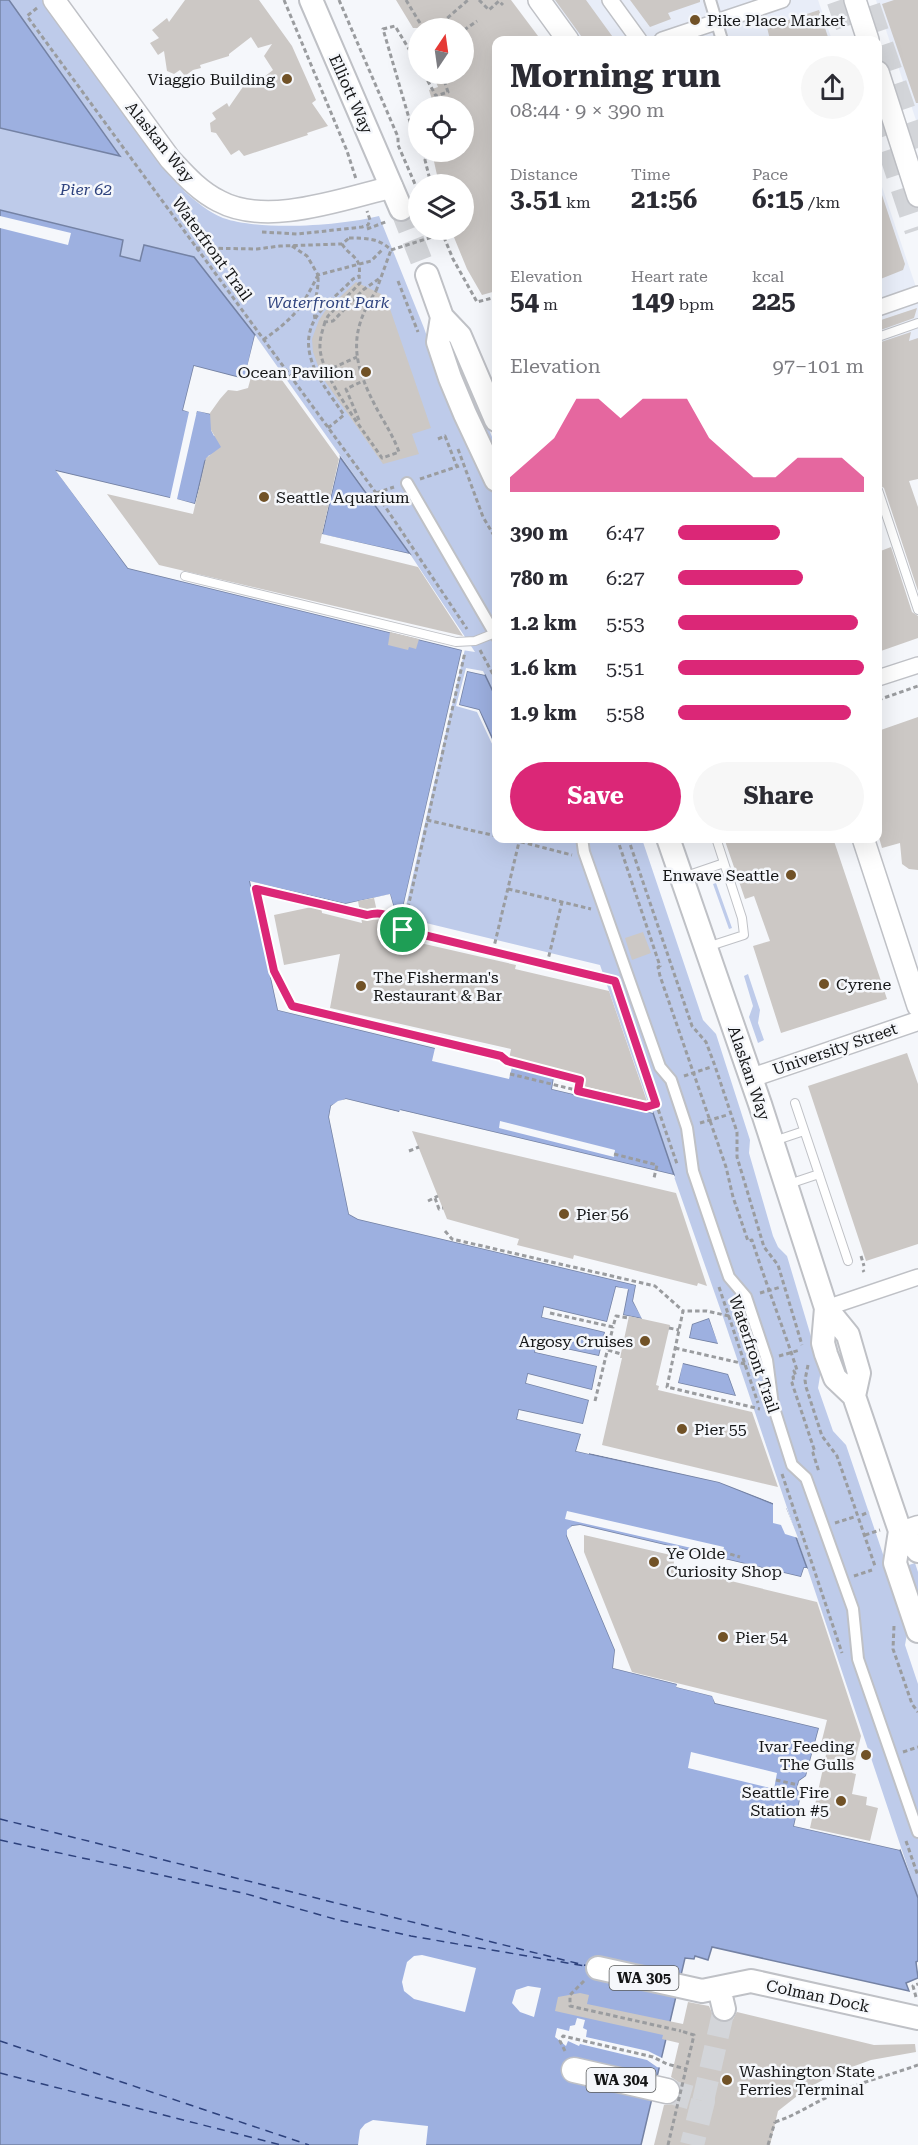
<!DOCTYPE html>
<html lang="en">
<head>
<meta charset="utf-8">
<style>
	body { margin:0; font-family:"Roboto Serif",serif; background:#f7f7f7; color:#2b2b33; height:100vh; display:flex; flex-direction:column; font-size:22px; white-space:nowrap }
	* { box-sizing:border-box; margin:0 }
	p { font-size:20px; color:#7c7c81 }
	.icon { flex:none; width:33px; height:33px; fill:none; stroke:currentColor; stroke-width:2; stroke-linecap:round; stroke-linejoin:round }
	.map { position:relative; flex:1; overflow:hidden }
	.side { position:absolute; left:492px; top:36px; width:390px; height:807px; display:flex; flex-direction:column; background:#fff; border-radius:12px; box-shadow:0 6px 24px #0002 }
	.side>* { flex:none }
	.needle { width:39px; rotate:13deg }
	.tools { position:absolute; left:408px; top:18px; display:grid; gap:12px }
	.tools a { display:grid; place-items:center; width:66px; height:66px; border-radius:50%; background:#fff; box-shadow:0 6px 24px #0002; font-size:30px }
	.pin { position:absolute; display:grid; place-items:center; width:51px; height:51px; color:#fff; margin:-26px; border:3px solid #fff; border-radius:50%; box-shadow:0 2px 6px #0007 }
	.round { display:grid; place-items:center; flex:none; width:63px; height:63px; border-radius:32px; background:#f7f7f7 }
	.summary { display:flex; align-items:center; justify-content:space-between; height:102px; padding:0 18px }
	h1 { font-size:33px; font-weight:700; line-height:45px }
	.figures { display:grid; grid-template-columns:repeat(3,1fr); gap:9px; height:102px; padding:6px 18px }
	.figures div { display:grid; align-content:center }
	.figures b { font-size:26px; font-weight:700 }
	.figures small { font-size:16px; font-weight:400 }
	.figures p { font-size:16px }
	.chart { height:168px; padding:12px 18px }
	.chart p { display:flex; justify-content:space-between }
	.chart svg { width:100%; height:108px; margin-top:6px; fill:#db2777; opacity:.7 }
	.button { display:flex; gap:12px; margin-top:auto; padding:12px 18px }
	.button a { flex:1; height:69px; border-radius:36px; background:#db2777; color:#fff; font-size:24px; font-weight:700; line-height:69px; text-align:center }
	.button a+a { background:#f7f7f7; color:#2b2b33 }
	ul { padding:0 18px; list-style:none; font-size:20px }
	li { display:grid; grid-template-columns:96px 72px 1fr; align-items:center; height:45px }
	li i { height:15px; border-radius:8px; background:#db2777 }
	.map>svg:first-child { display:block }
</style>
</head>
<body>
<div class="map">
<svg width="918" height="2145" viewBox="0 0 918 2145">
	<rect width="100%" height="100%" fill="#f5f7fb"/>
	<path fill="#e8edf8" d="M551,0H818L832,40H580Z
		M876,0H918V126Z
		M878,175L918,293V441L878,454Z"/>
	<path fill="#becbea" d="M9,0H44L185,192C197,202 208,212 223,218C260,231 340,226 379,216L424,328L450,402L496,500V838L642,839L703,1020L716,1034L750,1140L749,1153L773,1236L778,1247L787,1256L821,1370L818,1388L833,1431L846,1445L887,1566L907,1634L905,1645L918,1684V1898L722,1314L600,965L401,917L462,650L475,652L410,554L255,335L194,257L144,245L140,261L119,256L123,240L0,210V128L120,155Z
		M448,339L464,366L496,447L491,449L478,421Z
		M716,883L732,928L729,929L713,884Z
		M748,974L760,1010L758,1023L764,1040L758,1043L749,1017L753,1006L744,976Z
		M915,1563L918,1572V1601L906,1566Z"/>
	<path fill="#9db0e0" stroke="#7482a4" stroke-width="1.5" d="M0,0H9L120,156L0,128Z
		M0,210L123,240L120,256L140,261L144,245L194,257L255,335L245,379L194,366L183,410L196,413L197,410L211,414L217,436L227,446L205,461L195,504L57,471L128,568L462,650L401,917L396,915L390,895L345,904L250,882L278,1010L554,1077L552,1089L653,1113L674,1175L401,1110L400,1112L346,1099L331,1106L329,1117L349,1214L358,1219L636,1285L633,1301L643,1319L623,1315L628,1290L616,1287L607,1322L544,1307L542,1317L605,1332L599,1356L538,1343L535,1352L597,1366L592,1390L528,1374L526,1383L589,1400L583,1424L519,1410L517,1419L581,1434L576,1451L719,1482L786,1509L807,1568H804L801,1577L580,1525L572,1526L567,1536L615,1650L613,1668L677,1684V1687L713,1696L715,1703L819,1728L806,1776L799,1781L797,1789L801,1795L794,1826L900,1850L918,1898V1961L916,1962L918,1978L906,1983L909,1991L712,1947L708,1960L695,1956L694,1959L685,1958L641,2145H0Z
		M340,457L410,554L322,535Z
		M467,671L485,675L496,698V746L479,710L459,705Z
		M709,1318L719,1344L689,1338L692,1324Z
		M682,1363L728,1374L736,1396L678,1383Z"/>
	<path fill="#f5f7fb" fill-rule="evenodd" d="M0,216L71,233L68,245L0,228Z
		M255,335L257,338L246,381L196,369L187,408L194,410L197,407L204,382L230,388L231,392L220,404L223,407L221,413H214V424L216,433L220,434L240,454L232,461L225,456L219,454L210,458L197,506L64,476L130,566L462,647L465,649L403,919L393,917L388,898L345,907L254,885L281,1008L555,1074L557,1077L555,1086L652,1110L653,1113L552,1089L554,1077L512,1067L509,1079L432,1061L435,1048L278,1010L250,881L345,904L390,894L396,915L401,916L462,650L128,568L56,471L170,498L189,412L183,410L194,366L244,379ZM197,411L211,414V430L214,436H218L237,455L232,458L226,453L219,451L208,456L195,504L177,499Z
		M338,454L340,457L322,534L410,554L411,556L320,536Z
		M466,668L483,671L485,675L467,671L459,705L479,710L496,749L494,748L477,712L456,706Z
		M346,1099L399,1112L400,1110L674,1175L675,1178L402,1113L399,1115L346,1102L334,1108L332,1117L352,1212L359,1216L639,1283L636,1300L646,1318L643,1322L620,1317L625,1292L618,1290L608,1325L546,1310L545,1315L608,1331L600,1359L540,1346L539,1350L599,1364L600,1367L593,1393L530,1378L529,1381L591,1397L592,1400L585,1426L521,1414V1417L582,1431L584,1434L580,1449L590,1450L720,1479L775,1500L785,1505L798,1538L785,1534L781,1525L773,1523V1503L719,1482L589,1453V1454L576,1451L581,1434L517,1419L519,1410L583,1424L589,1400L526,1383L528,1374L592,1390L597,1366L535,1352L538,1343L599,1356L605,1332L542,1317L544,1307L607,1322L616,1287L628,1289L623,1315L642,1319L633,1301L636,1285L358,1219L349,1214L329,1117L331,1106L338,1101Z
		M500,1121L615,1150L614,1157L499,1128Z
		M708,1315L712,1317L721,1344L720,1347L686,1339L690,1322ZM709,1318L718,1344L689,1338L692,1324Z
		M682,1360L730,1371L739,1398L736,1399L676,1385L675,1382L680,1362ZM683,1363L728,1374L736,1396L678,1383Z
		M567,1511L724,1547L722,1555L565,1519Z
		M580,1525L801,1577L804,1568H807L808,1571H806L804,1579L801,1580L580,1528L570,1532V1535L617,1649V1666L678,1681L680,1685L714,1694L717,1700L820,1725L822,1729L809,1777L802,1783L801,1788L804,1795L798,1824L899,1847L900,1850L794,1826L801,1795L797,1789L799,1781L806,1776L819,1728L715,1703L712,1696L676,1687L677,1684L613,1668L615,1650L567,1536V1530L572,1526Z
		M691,1752L777,1773L774,1789L688,1768Z
		M422,1955L476,1968L465,2012L414,1999L404,1991L402,1982L407,1962L414,1956Z
		M528,1986L541,1988L534,2017L520,2012L512,2003L516,1990Z
		M577,2018L585,2020L583,2028L587,2030L586,2037L648,2051L664,2059L662,2068L657,2067L647,2060L580,2044L579,2046L568,2041L566,2046L555,2037L557,2028L569,2031L570,2026L575,2025Z
		M373,2120L428,2126L426,2145H358L360,2130L365,2124Z"/>
	<g fill="none" stroke-linecap="round" stroke-linejoin="round">
		<path stroke="#2d417c" stroke-width="1.5" stroke-dasharray="8 6" stroke-linecap="butt" d="M0,1819L588,1966
			M0,1840L243,1893L338,1920L411,1936L585,1966
			M0,2041L309,2145
			M0,2073L281,2145"/>
	</g>
	<path fill="#ccc8c5" d="M185,0H259L292,46L316,100L312,103L328,126L307,133L308,135L244,156L239,150L231,155L216,133L211,132L210,123L216,119L212,113L227,103L229,107L247,81L254,85L273,70L264,56L272,44L258,48L251,37L229,54V56L200,65L201,68L193,70L185,76L180,70L174,74L167,71L164,51L158,55L150,43L159,38L152,30L167,18L169,22Z
		M396,0H511L541,40H496V291L482,295L467,269L451,230H464V184H439L433,157L448,152H464V106H434L429,90L438,87L433,74H464V28H413Z
		M555,0H586L615,40H584Z
		M630,0H700V2L668,13L671,19L650,27Z
		M894,0H918V103H916L882,4Z
		M819,10L829,40H770L767,27Z
		M880,189L905,264L903,270L878,280V190Z
		M356,282L381,294L389,306L431,428L412,434L419,454L383,464L322,377L313,352L312,339L319,320L325,311Z
		M917,308L914,318L878,331V321Z
		M911,332L909,341L918,338V479L909,481L918,507V591L884,488L878,484V343Z
		M253,370L279,376L339,459L320,543L418,567L463,636L159,565L107,494L193,514L206,458L221,447L211,430L210,413L220,399L228,390L237,391L248,388Z
		M891,547L912,612L918,616V638L878,652V552Z
		M390,632L419,639L416,649L409,647L408,650L388,645Z
		M918,717V870L909,869L902,864L900,843L882,848L878,834V731Z
		M724,838H833L887,999L781,1033L753,946L770,941L754,896L745,899Z
		M374,898L378,916L385,918L381,932L395,935L394,937L516,965L515,969L609,991L647,1101L583,1086L585,1077L509,1059L511,1049L330,1008L340,954L284,965L274,915L321,905L322,913L362,923L358,901Z
		M643,932L651,953L632,960L625,938Z
		M907,1053L918,1084V1244L866,1261L808,1086Z
		M412,1131L676,1193L707,1286L698,1283L697,1286L574,1255L573,1259L517,1245L519,1239L447,1219Z
		M629,1316L670,1325L656,1385L659,1386L658,1390L752,1412L778,1487L602,1445L622,1358H620Z
		M584,1535L675,1556L673,1567L817,1602L861,1736L852,1773L856,1774L852,1794L867,1797L866,1805L878,1808L870,1841L810,1828L827,1750L820,1748L827,1720L632,1672L584,1552Z
		M580,1993L589,1995L587,2004L683,2024L688,2002L709,2006L714,2018L721,2022H728L733,2019L737,2012L874,2045L915,2044L916,2052L871,2060L838,2072L806,2089L778,2111L770,2145H654L664,2105L672,2104L678,2100L681,2095L680,2086L677,2081L671,2077L679,2043L662,2039L663,2035L555,2011L558,1997Z"/>
	<g fill="none" stroke-linecap="round" stroke-linejoin="round">
		<path stroke="#d3d5d9" stroke-width="22" stroke-dasharray="22 11" stroke-linecap="butt" d="M401,209L427,275
			M703,2101L724,2009"/>
		<path stroke="#d3d5d9" stroke-width="24" stroke-dasharray="24 12" stroke-linecap="butt" d="M667,2091L703,2101L692,2145"/>
		<path stroke="#d3d5d9" stroke-width="27" stroke-dasharray="27 14" stroke-linecap="butt" d="M840,0L854,40
			M867,7L918,157
			M878,110L918,230"/>
		<g stroke="#bfc1c6" stroke-width="10">
			<path id="service" d="M878,337L918,323
				M878,490L918,610
				M185,576L456,642L475,641L495,633
				M683,877L724,863
				M707,947L744,935L742,918L716,838
				M795,1103L848,1261
				M774,1141L804,1131
				M789,1184L819,1174"/>
		</g>
		<g stroke="#bfc1c6" stroke-width="14">
			<path id="pedestrian" d="M710,0L722,40
				M407,483L496,636
				M582,838L584,852L660,1067L671,1080L687,1128L693,1171L729,1277L746,1297L767,1360L773,1405L792,1465L806,1478L853,1609L858,1659L918,1832"/>
		</g>
		<g stroke="#bfc1c6" stroke-width="18">
			<path id="minor" d="M610,0L639,40
				M662,40L782,0
				M878,308L918,294
				M878,678L918,665
				M826,1308L918,1277"/>
		</g>
		<g stroke="#bfc1c6" stroke-width="21">
			<path id="tertiary" d="M751,1078L918,1021
				M900,1531L918,1525"/>
		</g>
		<g stroke="#bfc1c6" stroke-width="24">
			<path id="secondary" d="M54,0L170,159C185,175 199,191 219,201C267,227 342,199 392,187
				M539,0L568,40
				M855,0L868,40
				M878,72L918,196
				M863,838L918,1006"/>
		</g>
		<g stroke="#bfc1c6" stroke-width="26">
			<path id="primary" d="M311,0L401,209
				M427,275L442,317L460,336L496,420
				M442,317L438,342L450,378L465,414L496,480
				M668,838L760,1104L826,1308L848,1335L859,1373L854,1396
				M826,1308L823,1343L826,1354L835,1378L854,1396L900,1531L918,1551
				M900,1531L895,1563L918,1631
				M598,1968L702,1991L751,1981L918,2018
				M719,1988L724,2009"/>
		</g>
		<g stroke="#bfc1c6" stroke-width="27">
			<path id="trunk" d="M574,2070L667,2091"/>
		</g>
		<path stroke="#9a9c9f" stroke-width="3" stroke-dasharray="4.5 3" stroke-linecap="butt" d="M284,0L347,151L356,179
			M339,0L398,137V145L418,191
			M406,0L423,28
			M479,0L489,10L499,1L503,5
			M37,8L27,16L376,493L467,629
			M436,28L468,0
			M464,30L477,21
			M418,64L395,26L383,29L411,125L418,143
			M424,74L436,96L448,92L442,74
			M436,96L438,106
			M428,152L425,160L431,184
			M367,229L388,221
			M441,230L453,259L477,302L496,297
			M262,232L298,234L362,227L368,225L370,220L367,211
			M292,246L307,256L318,275L371,261L383,249
			M196,248L257,249L280,246L342,244L349,238
			M398,281L418,332
			M315,319C312,305 319,292 318,277
			M325,322C323,329 320,337 320,345C318,373 366,434 382,458L399,452C394,438 386,425 378,411C354,366 346,336 376,291
			M263,340C294,318 301,309 318,275
			M326,371L357,357
			M359,420L346,389L363,381
			M328,428L344,415C326,388 295,354 315,319C324,304 341,292 353,279L359,276L360,283L328,316L325,322L333,321L363,290L380,278
			M438,439L445,436L457,467
			M458,449L483,517L496,539
			M420,479L459,466
			M376,493L394,487
			M480,650L496,680
			M878,700L918,686
			M427,820L496,836
			M506,838L572,855
			M617,838L660,966L658,967L660,976L726,1167L733,1197L748,1241L752,1240C766,1284 783,1327 797,1370L794,1371L796,1376L793,1377L794,1382L792,1383L815,1452L813,1453L819,1472
			M628,838L692,1026L706,1042L715,1066L737,1132V1157L764,1247L778,1265L802,1345
			M508,889L591,909
			M403,930L465,652
			M493,951L519,842
			M547,964L562,902
			M510,1074L646,1107L656,1104
			M646,1074L677,1164
			M684,1076L711,1067
			M578,1091L581,1080L506,1061L501,1056L292,1006L274,971L256,889L367,915C386,910 390,917 403,930L614,981
			M700,1123L727,1115
			M409,1151L419,1147
			M614,1154L657,1165L654,1178
			M435,1198L439,1209L443,1208
			M428,1201L438,1196
			M445,1231L452,1239L655,1286L683,1311
			M861,1256L864,1266
			M863,1270L864,1272
			M719,1287L758,1403
			M760,1293L781,1287
			M550,1313L613,1327L616,1316L629,1318
			M729,1316L707,1311H683L667,1387L760,1409
			M669,1328L679,1330
			M675,1348L745,1364L756,1363
			M608,1350L621,1354
			M779,1356L800,1350
			M808,1365L805,1380L806,1387L822,1436L837,1456L875,1566
			M595,1401L613,1327
			M782,1474L842,1653
			M862,1515L869,1512
			M835,1523L854,1517
			M865,1535L880,1530
			M723,1552L740,1557
			M854,1576L872,1570
			M894,1626L893,1649L912,1704L918,1712
			M903,1752L918,1747
			M776,1780L798,1785
			M906,1841L918,1876
			M584,1981L570,1995V2006L681,2031
			M916,1997L913,1986L918,1984
			M565,2051L560,2041L563,2036L653,2057L667,2064L686,2069
			M768,2145L775,2122"/>
		<use href="#service" stroke="#fff" stroke-width="8"/>
		<use href="#pedestrian" stroke="#fff" stroke-width="10"/>
		<use href="#minor" stroke="#fff" stroke-width="15"/>
		<use href="#tertiary" stroke="#fff" stroke-width="18"/>
		<use href="#secondary" stroke="#fff" stroke-width="21"/>
		<use href="#primary" stroke="#fff" stroke-width="22"/>
		<use href="#trunk" stroke="#fff" stroke-width="24"/>
		<path stroke="#9a9c9f" stroke-width="3" stroke-dasharray="4.5 3" stroke-linecap="butt" d="M349,238C366,238 379,238 391,250
			M342,244C350,257 362,256 359,276
			M391,250L442,234
			M376,291L391,250
			M775,2122C797,2115 813,2103 834,2094C861,2082 890,2075 918,2065
			M668,2145L694,2035L681,2031"/>
	</g>
	<g fill="none" stroke-linecap="round" stroke-linejoin="round">
		<g stroke="#fff" stroke-width="12">
			<path id="route" d="M256,889L367,915C386,910 390,917 403,930L615,981L656,1104L646,1107L578,1091L580,1080L507,1061L501,1056L292,1006L274,971Z"/>
		</g>
		<use href="#route" stroke="#db2777" stroke-width="8"/>
	</g>
	<g fill="#715227" stroke="#f5f7fb" stroke-width="2">
		<circle cx="695" cy="20" r="6"/>
		<circle cx="287" cy="79" r="6"/>
		<circle cx="366" cy="372" r="6"/>
		<circle cx="264" cy="497" r="6"/>
		<circle cx="791" cy="875" r="6"/>
		<circle cx="824" cy="984" r="6"/>
		<circle cx="361" cy="986" r="6"/>
		<circle cx="564" cy="1214" r="6"/>
		<circle cx="645" cy="1341" r="6"/>
		<circle cx="682" cy="1429" r="6"/>
		<circle cx="654" cy="1562" r="6"/>
		<circle cx="723" cy="1637" r="6"/>
		<circle cx="866" cy="1755" r="6"/>
		<circle cx="841" cy="1801" r="6"/>
		<circle cx="727" cy="2080" r="6"/>
	</g>
	<g text-anchor="middle" dominant-baseline="central" stroke-width="5" stroke-linejoin="round" paint-order="stroke">
		<g fill="#f5f7fb" stroke="#585a5b" stroke-width="1.5">
			<rect x="609.5" y="1966" width="69" height="24" rx="4.5"/>
			<rect x="586.5" y="2068" width="69" height="24" rx="4.5"/>
		</g>
		<g font-size="15" font-weight="bold" fill="#151617">
			<text x="644" y="1978">WA 305</text>
			<text x="621" y="2080">WA 304</text>
		</g>
		<g font-size="16" fill="#151617" stroke="#f5f7fb" text-anchor="start">
			<text x="707" y="20">Pike Place Market</text>
			<text x="275" y="79" text-anchor="end">Viaggio Building</text>
			<text x="354" y="372" text-anchor="end">Ocean Pavilion</text>
			<text x="276" y="497">Seattle Aquarium</text>
			<text x="779" y="875" text-anchor="end">Enwave Seattle</text>
			<text x="373" y="977">The Fisherman's<tspan x="373" dy="18">Restaurant &amp; Bar</tspan></text>
			<text x="836" y="984">Cyrene</text>
			<text x="576" y="1214">Pier 56</text>
			<text x="633" y="1341" text-anchor="end">Argosy Cruises</text>
			<text x="694" y="1429">Pier 55</text>
			<text x="666" y="1553">Ye Olde<tspan x="666" dy="18">Curiosity Shop</tspan></text>
			<text x="735" y="1637">Pier 54</text>
			<text x="854" y="1746" text-anchor="end">Ivar Feeding<tspan x="854" dy="18">The Gulls</tspan></text>
			<text x="829" y="1792" text-anchor="end">Seattle Fire<tspan x="829" dy="18">Station #5</tspan></text>
			<text x="739" y="2071">Washington State<tspan x="739" dy="18">Ferries Terminal</tspan></text>
		</g>
		<g font-size="16" fill="#151617" stroke="#f5f7fb">
			<text transform="translate(351 94) rotate(66)">Elliott Way</text>
			<text transform="translate(160 142) rotate(51)">Alaskan Way</text>
			<text transform="translate(212 249) rotate(54)">Waterfront Trail</text>
			<text transform="translate(835 1049) rotate(-19)">University Street</text>
			<text transform="translate(749 1073) rotate(71)">Alaskan Way</text>
			<text transform="translate(754 1354) rotate(71)">Waterfront Trail</text>
			<text transform="translate(818 1996) rotate(12)">Colman Dock</text>
		</g>
		<g font-size="16" font-style="italic" fill="#30447f" stroke="#f5f7fb">
			<text x="86" y="189">Pier 62</text>
			<text x="328" y="302">Waterfront Park</text>
		</g>
	</g>
</svg>
<div class="tools">
<a><svg class="needle" viewBox="-14 -14 28 28"><path d="M0-13l5 13h-10z" fill="#e53935"/><path d="M0 13l5-13h-10z" fill="#7c7c81"/></svg></a>
<a><svg class="icon" aria-label="locate" viewBox="0 0 24 24"><circle cx="12" cy="12" r="6"/><path d="M12 2v4M12 18v4M2 12h4M18 12h4"/></svg></a>
<a><svg class="icon" aria-label="layers" viewBox="0 0 24 24"><path d="M12 4l9 5-9 5-9-5zM3 14l9 5 9-5"/></svg></a>
</div>
<div class="pin" style="left:403px;top:930px;background:#1e9e55"><svg class="icon" aria-label="arrive" viewBox="0 0 24 24"><path d="M6 21V4h12l-3 4 3 4H6"/></svg></div>
<section class="side">
<div class="summary"><div><h1>Morning run</h1><p>08:44 · 9 × 390 m</p></div><a class="round"><svg class="icon" aria-label="share" viewBox="0 0 24 24"><path d="M12 15V3M7 8l5-5 5 5M5 13v7h14v-7"/></svg></a></div>
<div class="figures">
<div><p>Distance</p><b>3.51<small> km</small></b></div>
<div><p>Time</p><b>21:56</b></div>
<div><p>Pace</p><b>6:15<small> /km</small></b></div>
</div>
<div class="figures">
<div><p>Elevation</p><b>54<small> m</small></b></div>
<div><p>Heart rate</p><b>149<small> bpm</small></b></div>
<div><p>kcal</p><b>225</b></div>
</div>
<div class="chart"><p><span>Elevation</span>97–101 m</p>
<svg viewBox="0 0 160 44" preserveAspectRatio="none"><path d="M0 44V38L10 30L20 22L30 6L40 6L50 14L60 6L70 6L80 6L90 22L100 30L110 38L120 38L130 30L140 30L150 30L160 38V44z"/></svg>
</div>
<ul>
<li><b>390 m</b>6:47<i style="width:55%"></i></li>
<li><b>780 m</b>6:27<i style="width:67%"></i></li>
<li><b>1.2 km</b>5:53<i style="width:97%"></i></li>
<li><b>1.6 km</b>5:51<i style="width:100%"></i></li>
<li><b>1.9 km</b>5:58<i style="width:93%"></i></li>
</ul>
<div class="button"><a>Save</a><a>Share</a></div>
</section>
</div>
</body>
</html>
